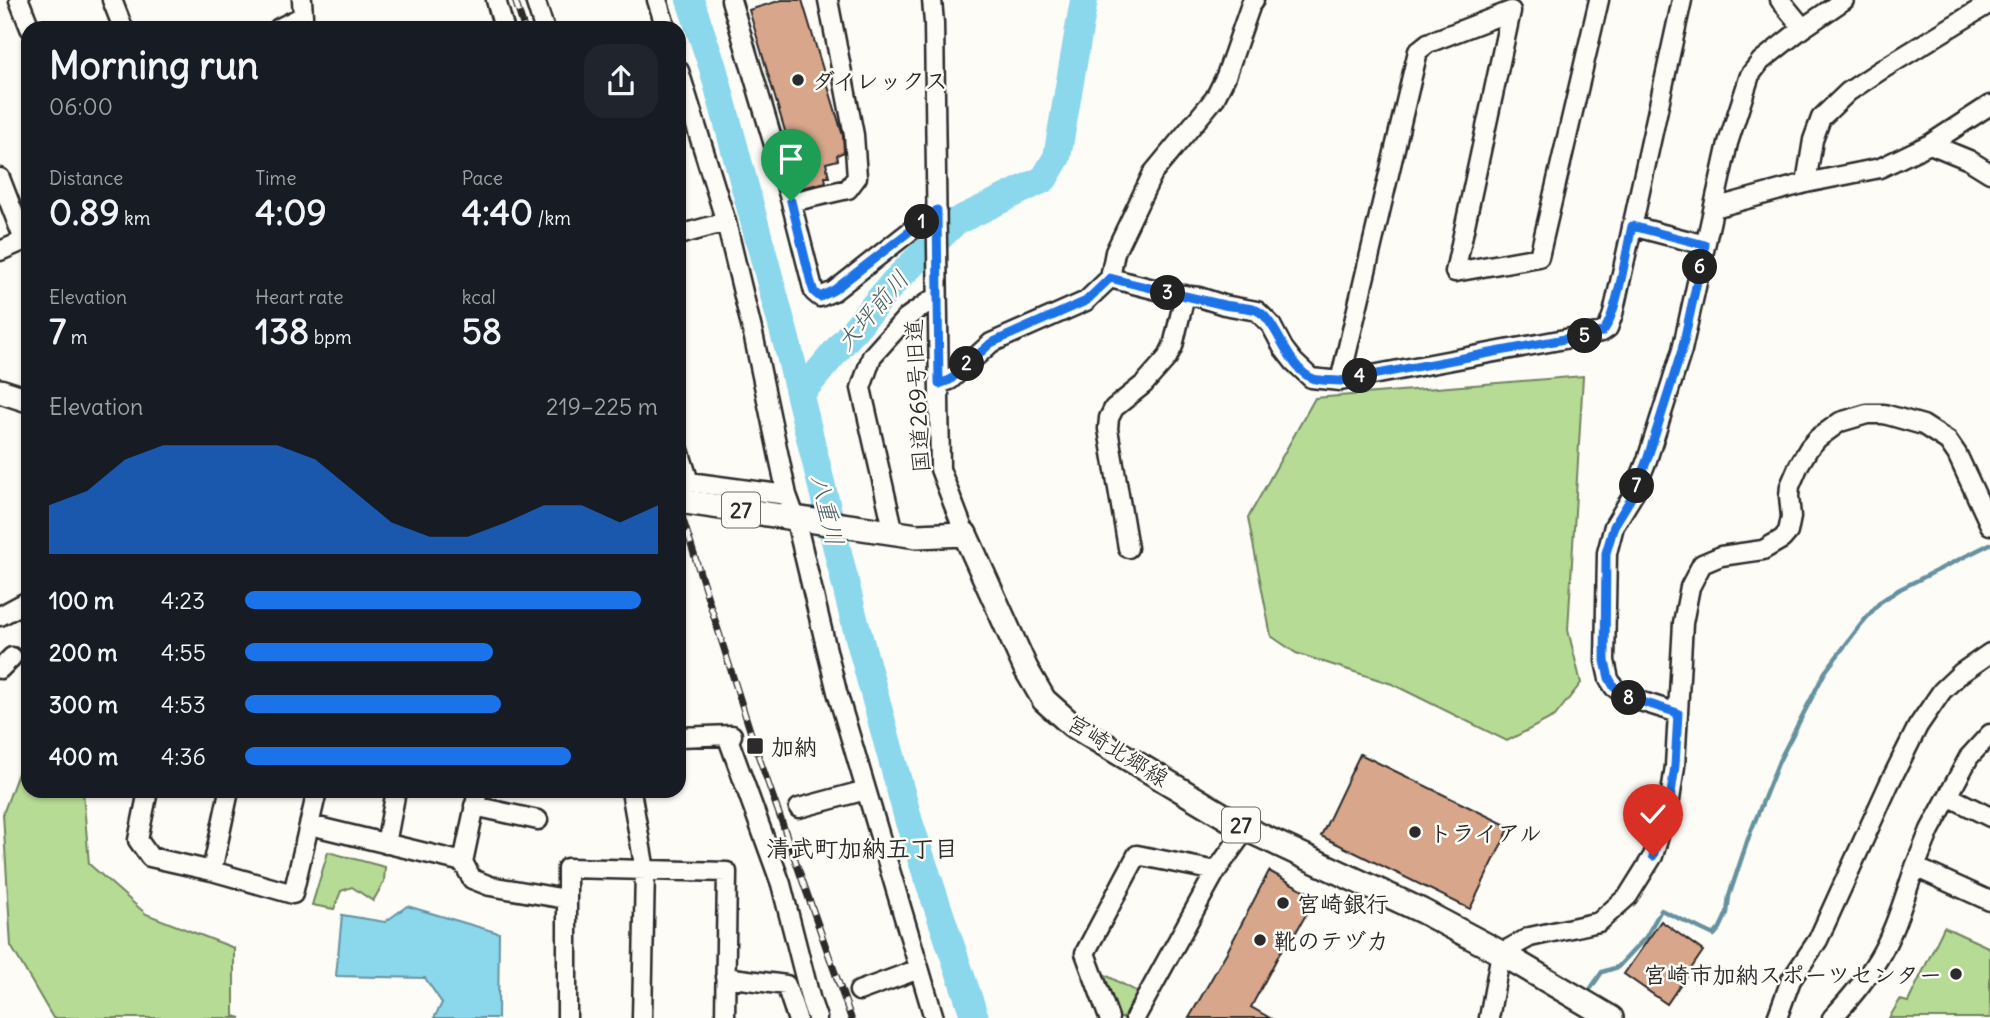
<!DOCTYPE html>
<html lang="en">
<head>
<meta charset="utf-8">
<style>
	body { margin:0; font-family:Delius,"Klee One",sans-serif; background:#20242c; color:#f1f3f6; height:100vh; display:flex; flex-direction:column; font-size:26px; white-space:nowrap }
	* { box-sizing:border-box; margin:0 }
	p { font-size:23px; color:#9ea1a6 }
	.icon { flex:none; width:38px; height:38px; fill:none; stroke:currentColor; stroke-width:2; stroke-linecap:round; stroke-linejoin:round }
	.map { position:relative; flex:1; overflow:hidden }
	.side { position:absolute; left:21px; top:21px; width:665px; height:777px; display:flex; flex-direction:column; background:#171b24; border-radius:21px; box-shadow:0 2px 5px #0004 }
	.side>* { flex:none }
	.pin { position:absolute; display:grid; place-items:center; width:60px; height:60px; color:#fff; margin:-72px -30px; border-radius:50% 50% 50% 0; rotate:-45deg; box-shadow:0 0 7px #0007 }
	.pin .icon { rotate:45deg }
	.km { position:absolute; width:35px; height:35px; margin:-18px; border-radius:50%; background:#222; color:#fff; font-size:19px; line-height:35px; text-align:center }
	.round { display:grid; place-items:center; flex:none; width:74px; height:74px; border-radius:21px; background:#20242c }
	.overview { display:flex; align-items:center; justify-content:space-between; height:119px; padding:0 28px }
	h1 { font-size:38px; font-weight:700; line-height:52px }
	.stats { display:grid; grid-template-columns:repeat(3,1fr); gap:10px; height:119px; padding:7px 28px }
	.stats div { display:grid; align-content:center }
	.stats b { font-size:35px; font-weight:700 }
	.stats small { font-size:19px; font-weight:400 }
	.stats p { font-size:19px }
	.chart { height:196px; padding:14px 28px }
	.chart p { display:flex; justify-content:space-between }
	.chart svg { width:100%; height:126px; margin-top:7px; fill:#1a73e8; opacity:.7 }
	ul { padding:0 28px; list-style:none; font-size:23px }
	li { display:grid; grid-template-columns:112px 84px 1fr; align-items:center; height:52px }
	li i { height:18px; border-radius:9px; background:#1a73e8 }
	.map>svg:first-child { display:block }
</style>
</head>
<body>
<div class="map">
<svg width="1990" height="1018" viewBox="0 0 1990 1018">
	<rect width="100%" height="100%" fill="#fdfcf7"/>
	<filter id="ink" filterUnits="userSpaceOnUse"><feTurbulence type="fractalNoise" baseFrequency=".0143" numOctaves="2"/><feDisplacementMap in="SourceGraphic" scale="14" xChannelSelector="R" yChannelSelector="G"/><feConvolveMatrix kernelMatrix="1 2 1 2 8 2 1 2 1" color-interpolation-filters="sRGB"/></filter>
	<g filter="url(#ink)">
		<path fill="#b6db95" stroke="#708360" stroke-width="2" d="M1583,376L1568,630L1581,683L1555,716L1507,741L1392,684L1296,653L1271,636L1248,518L1315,398Z
			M28,746V791H83L89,864L146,914L234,948V1016L241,1018H53L11,946L3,814Z
			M328,852L385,867L384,882L373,901L352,887L341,891L334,909L312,905Z
			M1944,927L1990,948V1018H1889L1900,1000L1908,1002Z
			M1098,971L1143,995L1130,1018H1119L1115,1015Z"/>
		<path fill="#8bd7eb" stroke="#65929e" stroke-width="2" d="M407,906L499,933L498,1018H434L442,1003L425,978L336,976L342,915L385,922Z"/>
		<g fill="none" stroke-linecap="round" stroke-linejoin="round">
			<path stroke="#65929e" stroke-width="4.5" d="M1591,988L1602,972L1618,967L1646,937L1661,910L1714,935L1720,928L1727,913L1729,896L1749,836L1779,761L1825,672L1862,623L1880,602L1900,589L1990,544"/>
			<path stroke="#8bd7eb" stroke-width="28" d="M690,0L713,68L789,351L854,619L909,822L975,1018
				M801,393L894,282L955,222L1044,179L1057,157L1084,0"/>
		</g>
		<path fill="#d8a78b" stroke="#2b2b2b" stroke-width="2" d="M782,0H802L843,136L844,152L837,155L838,160L826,163L829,177H825L826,182L802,188L749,10Z
			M1360,754L1510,827L1470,909L1321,836Z
			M1269,871L1316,897L1295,934L1291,932L1251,1007L1270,1018H1189L1228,950Z
			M1661,921L1703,951L1667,1004L1624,974Z"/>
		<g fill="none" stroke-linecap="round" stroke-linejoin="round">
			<g stroke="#2b2b2b" stroke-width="23">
				<path id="minor" d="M19,0L30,28
					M112,0L123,28
					M496,0L504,28
					M535,0L544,28
					M657,0L666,28
					M731,0L791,202L814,292L820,297L834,291L937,210
					M932,0L934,23L940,469L965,534
					M1780,0L1803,28
					M1511,11L1455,272L1539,257L1599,0
					M279,28L303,16L302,0
					M679,71L726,222L754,338L787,495L795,517L837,692L934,1018
					M1930,144L1969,160L1990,173
					M0,178L24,240
					M1806,183L1813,140L1821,118L1848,92L1881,70L1990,3
					M791,202L848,189L857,177L854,135L828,0
					M1714,208L1806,183L1880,168L1930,144L1990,105
					M1632,226L1705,245
					M679,235L726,222
					M0,251L28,239
					M1110,278L1173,294L1199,297L1224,305L1257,311L1271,325L1283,348L1294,362L1311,378L1340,381L1602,332L1608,328L1613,314L1682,0
					M1340,381L1418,51L1428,43L1511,11
					M939,384L950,380L991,343L1086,301L1110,278L1115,252L1153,173L1215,98L1226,76L1251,4L1254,0
					M679,450L689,482L787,495
					M894,533L861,388L872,356L906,318L937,296
					M1128,548L1108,429L1109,418L1114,408L1144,384L1167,358L1173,346L1185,295
					M0,616L28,601
					M0,669L12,657
					M1678,713L1627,697L1614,687L1609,679L1605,661L1607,553L1614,526L1633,495L1647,460L1682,350L1728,143L1750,75L1761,61L1803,28L1844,0
					M1990,734L1969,757L1930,830L1915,867L1990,901
					M679,737L732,735L729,741L781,884L811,1001L817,1018
					M148,791L138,840L150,857L212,871L293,894L317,791
					M478,791L463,862L472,879L490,886L566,899
					M631,791L645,870L642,1018
					M1948,796L1990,817
					M474,806L538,820
					M799,808L866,790
					M310,825L463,862
					M386,844L396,791
					M212,871L229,791
					M725,977L786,985L797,1018
					M859,991L919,969
					M567,1018V868L727,872L725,1018
					M1109,1018L1085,953L1137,855L1216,871
					M1135,1018L1216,871L1246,829
					M1489,1018L1501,953L1530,937L1599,922L1628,896L1653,856L1670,800L1675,766L1683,623L1690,587L1702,564L1721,556L1763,550L1782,539L1788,532L1791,517L1789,496L1790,486L1799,465L1809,448L1818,438L1840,422L1867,414H1884L1923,425L1948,441L1957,454L1990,525
					M1777,1018L1791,980L1818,940L1889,784L1918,726L1942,691L1961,673L1990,653
					M1832,1018C1847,1002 1861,986 1873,967C1893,938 1903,901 1915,867"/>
			</g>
			<g stroke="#2b2b2b" stroke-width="28">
				<path id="major" d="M0,391L28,400
					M679,501L917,536L965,534L1026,669L1044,700L1072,725L1246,829L1422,911L1501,953L1611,1018"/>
			</g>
			<use href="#minor" stroke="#fdfcf7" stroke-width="18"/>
			<use href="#major" stroke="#fdfcf7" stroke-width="23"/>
			<g stroke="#2b2b2b" stroke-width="7">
				<path id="rail" d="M515,0L524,28
					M679,507L755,746L851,1018"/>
			</g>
			<use href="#rail" stroke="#fdfcf7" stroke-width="4.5" stroke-dasharray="13" stroke-linecap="butt"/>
		</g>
	</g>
	<g fill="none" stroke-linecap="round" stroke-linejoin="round" filter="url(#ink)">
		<g stroke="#fff" stroke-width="14">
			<path id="route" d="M791,201L811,283L814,292L820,297L834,290L937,210L939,384L950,380L991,343L1086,301L1110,278C1148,288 1186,296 1224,305C1234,307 1246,307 1256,310C1277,318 1287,370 1314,379C1322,381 1332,380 1340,381L1602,332C1616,321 1627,247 1632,226L1705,245L1682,350L1647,460L1633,495L1614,526L1606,553L1605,661L1609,678L1614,687L1627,697L1678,713L1675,766L1670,800L1653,856"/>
		</g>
		<use href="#route" stroke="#1a73e8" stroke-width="9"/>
	</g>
	<g fill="#2b2b2b" stroke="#fdfcf7" stroke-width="2.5">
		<circle cx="798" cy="80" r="7"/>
		<rect x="746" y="737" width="18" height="18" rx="3.5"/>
		<circle cx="1415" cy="832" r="7"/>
		<circle cx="1283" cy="903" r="7"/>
		<circle cx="1260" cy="940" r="7"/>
		<circle cx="1956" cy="974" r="7"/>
	</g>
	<g text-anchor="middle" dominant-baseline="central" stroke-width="5" stroke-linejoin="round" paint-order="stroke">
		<g fill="#fdfcf7" stroke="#6a6a68" stroke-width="2">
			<rect x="722" y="492.5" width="38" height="35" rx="5"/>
			<rect x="1222" y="807.5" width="38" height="35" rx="5"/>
		</g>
		<g font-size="21" font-weight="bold" fill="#2b2b2b">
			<text x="741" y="510">27</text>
			<text x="1241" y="825">27</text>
		</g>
		<g font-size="23" font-weight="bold" fill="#2b2b2b" stroke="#fdfcf7" text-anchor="start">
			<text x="812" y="80">ダイレックス</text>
			<text x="771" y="746">加納</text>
			<text x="1429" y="832">トライアル</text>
			<text x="1297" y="903">宮崎銀行</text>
			<text x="1274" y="940">靴のテヅカ</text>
			<text x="1942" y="974" text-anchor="end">宮崎市加納スポーツセンター</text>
		</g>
		<g font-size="23" fill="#2b2b2b" stroke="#fdfcf7">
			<text transform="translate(917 396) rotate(-93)">国道269号旧道</text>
			<text transform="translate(1118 750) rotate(32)">宮崎北郷線</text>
		</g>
		<g font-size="24" font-style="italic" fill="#485f65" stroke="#fdfcf7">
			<text transform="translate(872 310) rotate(-49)">大坪前川</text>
			<text transform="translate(828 510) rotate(77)">八重川</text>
		</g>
		<g font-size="24" font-weight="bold" fill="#2b2b2b" stroke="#fdfcf7">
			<text x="862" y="848">清武町加納五丁目</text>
		</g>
	</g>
</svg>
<div class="pin" style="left:791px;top:201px;background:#1e9e55"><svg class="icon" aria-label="arrive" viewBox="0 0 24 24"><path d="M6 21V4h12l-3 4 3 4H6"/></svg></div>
<div class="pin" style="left:1653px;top:856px;background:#d93025"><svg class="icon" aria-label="check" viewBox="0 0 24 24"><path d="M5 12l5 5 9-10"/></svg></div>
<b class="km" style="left:922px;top:222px">1</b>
<b class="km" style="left:967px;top:364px">2</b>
<b class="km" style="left:1168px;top:293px">3</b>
<b class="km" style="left:1360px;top:376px">4</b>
<b class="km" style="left:1585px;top:336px">5</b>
<b class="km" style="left:1700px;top:267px">6</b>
<b class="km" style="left:1637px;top:486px">7</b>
<b class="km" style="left:1629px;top:698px">8</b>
<section class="side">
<div class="overview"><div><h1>Morning run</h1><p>06:00</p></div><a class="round"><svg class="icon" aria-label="share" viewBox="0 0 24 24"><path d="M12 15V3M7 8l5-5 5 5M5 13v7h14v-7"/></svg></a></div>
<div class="stats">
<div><p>Distance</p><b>0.89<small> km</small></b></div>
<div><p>Time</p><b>4:09</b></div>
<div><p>Pace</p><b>4:40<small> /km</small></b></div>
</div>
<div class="stats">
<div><p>Elevation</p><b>7<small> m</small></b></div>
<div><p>Heart rate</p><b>138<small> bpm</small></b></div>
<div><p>kcal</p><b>58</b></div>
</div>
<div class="chart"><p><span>Elevation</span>219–225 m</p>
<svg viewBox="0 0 160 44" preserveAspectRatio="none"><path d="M0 44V27L10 22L20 11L30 6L40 6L50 6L60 6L70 11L80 22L90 33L100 38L110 38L120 33L130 27L140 27L150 33L160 27V44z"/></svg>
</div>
<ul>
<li><b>100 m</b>4:23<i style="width:96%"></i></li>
<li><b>200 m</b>4:55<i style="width:60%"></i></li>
<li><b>300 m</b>4:53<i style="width:62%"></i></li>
<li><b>400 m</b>4:36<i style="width:79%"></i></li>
</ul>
</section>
</div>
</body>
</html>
